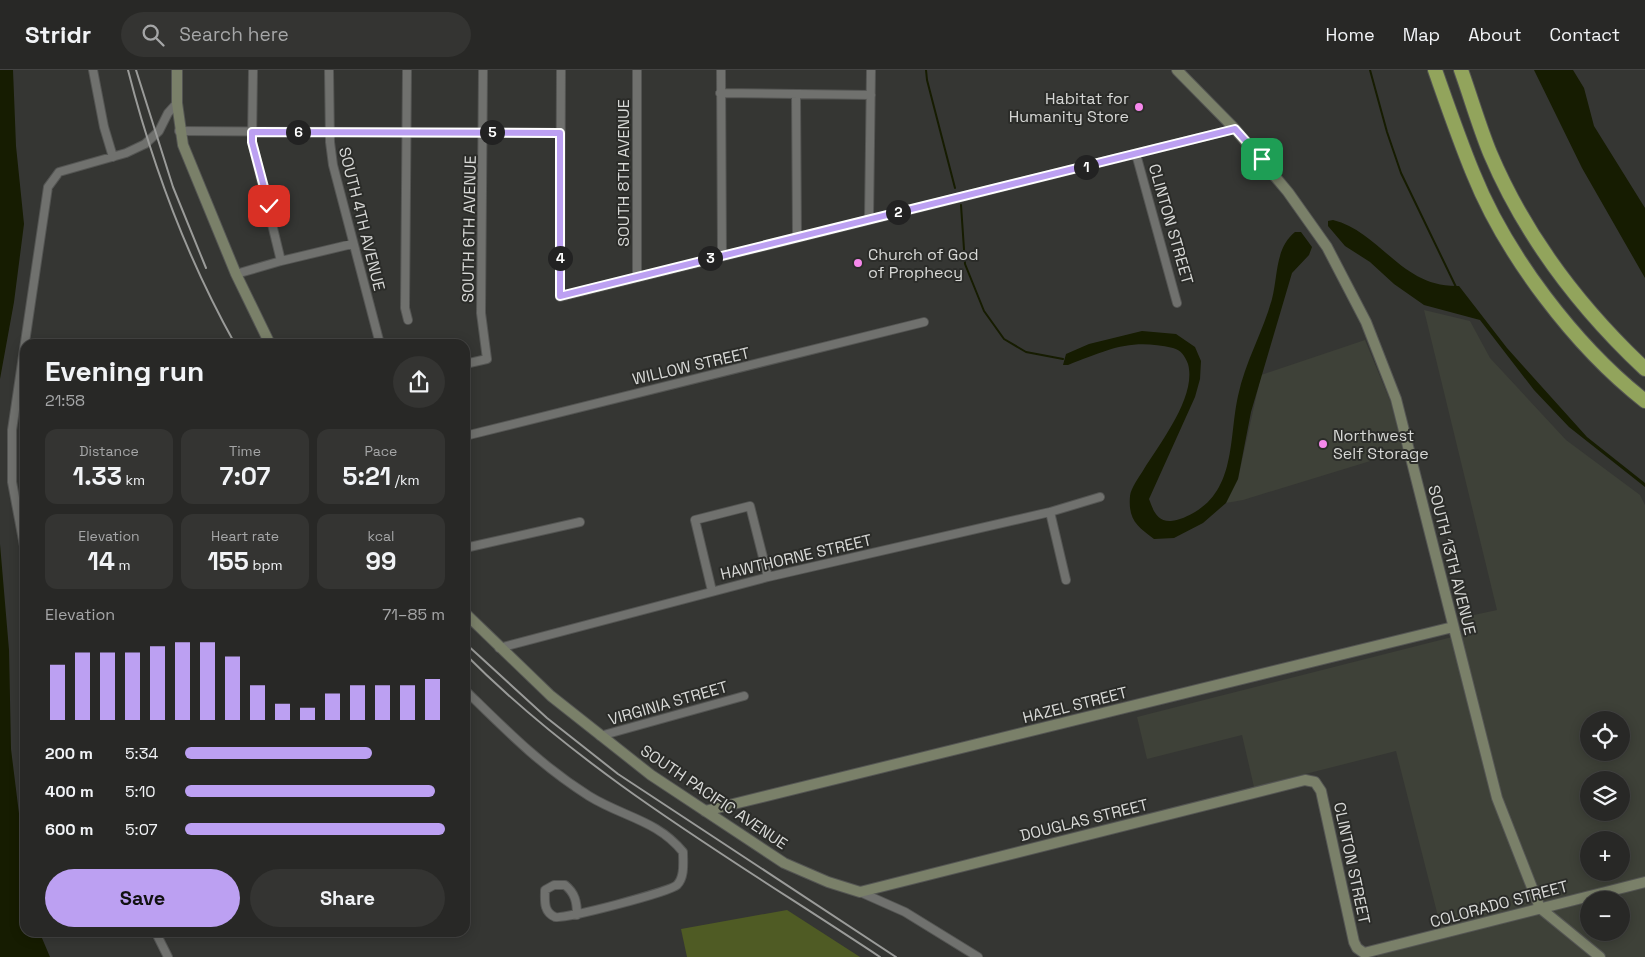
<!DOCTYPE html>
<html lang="en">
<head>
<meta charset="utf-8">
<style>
	body { margin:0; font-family:"Space Grotesk",sans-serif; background:#343432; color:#f1f3f6; height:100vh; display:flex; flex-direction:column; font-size:19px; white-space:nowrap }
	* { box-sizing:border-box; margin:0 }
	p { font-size:16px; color:#a5a6a7 }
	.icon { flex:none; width:28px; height:28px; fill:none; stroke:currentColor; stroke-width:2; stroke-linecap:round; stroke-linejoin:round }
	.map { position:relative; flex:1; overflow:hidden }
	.panel { position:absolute; left:20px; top:269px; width:450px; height:598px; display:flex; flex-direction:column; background:#282826; border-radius:15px; box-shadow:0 2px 12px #0003,0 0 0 1px #444443 }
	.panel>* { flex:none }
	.tools { position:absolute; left:1580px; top:641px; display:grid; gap:10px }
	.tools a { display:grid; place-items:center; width:50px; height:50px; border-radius:50%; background:#282826; box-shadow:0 2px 12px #0003,0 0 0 1px #444443; font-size:25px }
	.pin { position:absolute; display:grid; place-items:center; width:42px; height:42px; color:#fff; margin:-21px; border-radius:10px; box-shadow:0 2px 8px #0006 }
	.km { position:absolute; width:25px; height:25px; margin:-12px; border-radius:50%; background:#222; color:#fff; font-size:14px; line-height:25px; text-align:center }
	.round { display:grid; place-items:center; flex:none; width:52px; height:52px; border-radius:26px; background:#343432 }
	.head { display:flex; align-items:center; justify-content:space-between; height:85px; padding:0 25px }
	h1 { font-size:28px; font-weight:700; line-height:38px }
	.stats { display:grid; grid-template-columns:repeat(3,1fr); gap:8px; height:85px; padding:5px 25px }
	.stats div { display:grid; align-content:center; border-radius:12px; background:#343432; text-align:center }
	.stats b { font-size:25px; font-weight:700 }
	.stats small { font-size:14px; font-weight:400 }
	.stats p { font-size:14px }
	.chart { height:140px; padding:10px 25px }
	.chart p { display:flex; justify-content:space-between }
	.chart svg { width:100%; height:90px; margin-top:5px; stroke:#bca0f2; stroke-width:6 }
	.primary-button { display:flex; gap:10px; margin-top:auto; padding:10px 25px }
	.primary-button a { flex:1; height:58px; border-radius:30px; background:#bca0f2; color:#111; font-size:20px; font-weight:700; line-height:58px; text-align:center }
	.primary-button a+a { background:#343432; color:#f1f3f6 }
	ul { padding:0 25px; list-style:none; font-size:16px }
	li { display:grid; grid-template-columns:80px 60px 1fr; align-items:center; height:38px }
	li i { height:12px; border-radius:6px; background:#bca0f2 }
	header { display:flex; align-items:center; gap:30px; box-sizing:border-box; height:70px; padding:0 25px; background:#282826; border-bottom:1px solid #444443 }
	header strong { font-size:24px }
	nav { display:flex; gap:28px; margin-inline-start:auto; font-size:18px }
	.search { width:350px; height:45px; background:#343432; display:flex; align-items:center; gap:12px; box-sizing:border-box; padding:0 18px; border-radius:28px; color:#a5a6a7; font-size:19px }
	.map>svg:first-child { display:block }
</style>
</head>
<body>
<header>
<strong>Stridr</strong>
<div class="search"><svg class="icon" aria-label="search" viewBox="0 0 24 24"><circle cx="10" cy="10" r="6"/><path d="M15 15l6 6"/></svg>Search here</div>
<nav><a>Home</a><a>Map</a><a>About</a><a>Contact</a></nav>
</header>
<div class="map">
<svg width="1645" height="887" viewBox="0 0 1645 887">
	<rect width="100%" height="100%" fill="#353633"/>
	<path fill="#3e4138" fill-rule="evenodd" d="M1424,240L1470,251L1490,288L1566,370L1640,425L1645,435V887H1378L1374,884L1443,866L1396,681L1254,717L1242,665L1147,689L1137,647L1464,564L1460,548L1497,540ZM1589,650H1621V682H1589ZM1589,710H1621V742H1589ZM1589,770H1621V802H1589ZM1589,830H1621V862H1589Z
		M1365,270L1391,333L1403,381L1243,430L1226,433L1238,409L1261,305Z"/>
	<path fill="#4f5b24" d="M787,840L860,887H687L681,859Z"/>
	<path fill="#161c01" d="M0,0H13L16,76L24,154L14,232L0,309Z
		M1534,0H1573L1584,18L1594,56L1645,138V208L1582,98Z
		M1333,150C1381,162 1401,218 1459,216L1507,278L1587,367L1645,413V417L1569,357L1534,320L1480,250L1424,235L1394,214L1370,192L1345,176L1328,156V151Z
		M1295,162H1301L1312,177L1309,185L1292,203L1251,342L1238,409L1226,433L1203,453L1174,468L1154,469C1137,456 1128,450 1130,426C1131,418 1139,407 1144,399C1160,373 1197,326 1188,294C1185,286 1181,280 1173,278C1129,268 1108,280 1068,295H1063L1066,284L1089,274L1142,261L1176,264L1195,277L1201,291L1200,309L1195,327L1149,429C1153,440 1157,452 1171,451C1180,450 1188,446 1195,442C1236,418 1229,366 1238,326C1245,292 1263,262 1272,229C1278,206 1275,178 1295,162Z
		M0,474L9,580L11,679L25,792V861H39L50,887H0Z"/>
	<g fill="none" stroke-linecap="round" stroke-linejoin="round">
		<path stroke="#161c01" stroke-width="2" d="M926,0L927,10L955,118
			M1370,0L1387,62L1401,103L1456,217
			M961,135L965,194L984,241L1004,269L1026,282L1063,289"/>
		<g stroke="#545553" stroke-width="10">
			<path id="street" d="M93,0L104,57L113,87
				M253,0L252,72L281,191
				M329,0L330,72L333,95L380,274
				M407,0L405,238L408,250
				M561,0L560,227L1235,59
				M637,0V207
				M721,0L722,185
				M720,23L871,25
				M796,24L797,166
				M179,61L560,63
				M1136,84L1177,233
				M869,148L871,0
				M236,204L281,191L352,174
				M465,294L487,289L481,243L483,0
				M465,366L924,252
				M1050,442L1066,510
				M465,478L580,452
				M25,481L12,412V360L48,117L59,102L126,83L145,74L159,61L168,43L177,33
				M712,521L695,450L750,436L768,507
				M499,578L768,507L1050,442L1100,427
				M465,620C506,660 540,695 589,726C623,747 657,750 683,782C683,792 685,807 677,815C669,822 563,850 555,847C543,842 545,830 545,820L554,815H565C575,823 577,832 577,845
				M600,666L744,626
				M860,822L905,842L978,887
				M155,861L168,887"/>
		</g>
		<g stroke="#545553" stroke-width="12">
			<path id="secondary" d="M177,0V33L183,75L236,204L270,274
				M1177,0L1235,59L1288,122L1327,177L1366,252L1396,329L1497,728L1540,838L1600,887
				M465,543L551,626L651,705L784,793L828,812L860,822L1305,710L1315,712L1321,721L1354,872L1357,878L1364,883L1645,812
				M705,741L1453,557"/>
		</g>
		<g stroke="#545553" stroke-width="16">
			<path id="highway" d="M1435,0C1447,34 1459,69 1473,103C1506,185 1575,276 1645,331
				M1461,0C1471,28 1479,56 1490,83C1526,168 1579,237 1645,299"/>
		</g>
		<use href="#street" stroke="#70716e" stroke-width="8"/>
		<use href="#secondary" stroke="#7a8069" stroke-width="10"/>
		<use href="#highway" stroke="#92a45c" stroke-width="14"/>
		<path stroke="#9a9b99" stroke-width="2" d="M128,0C152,94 187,188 235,274
			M136,0L173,117L206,198
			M465,573L547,648L618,704L896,887
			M465,584C586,706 737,792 880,887"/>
	</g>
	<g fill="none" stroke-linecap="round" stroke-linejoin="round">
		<g stroke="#fff" stroke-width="10">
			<path id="route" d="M269,136L252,72V62L560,63V226L1235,59L1262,89"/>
		</g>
		<use href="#route" stroke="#bca0f2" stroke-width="6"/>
	</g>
	<g fill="#f688ec" stroke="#2b2c29" stroke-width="2">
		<circle cx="1139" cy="37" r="5"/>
		<circle cx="858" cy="193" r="5"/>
		<circle cx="1323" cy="374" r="5"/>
	</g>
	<g text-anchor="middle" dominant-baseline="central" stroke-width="4" stroke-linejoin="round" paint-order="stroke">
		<g font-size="16" fill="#d7d8d6" stroke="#2b2c29" text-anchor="start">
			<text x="1129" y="28" text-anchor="end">Habitat for<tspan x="1129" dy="18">Humanity Store</tspan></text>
			<text x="868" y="184">Church of God<tspan x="868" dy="18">of Prophecy</tspan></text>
			<text x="1333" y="365">Northwest<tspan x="1333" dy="18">Self Storage</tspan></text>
		</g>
		<g font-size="16" fill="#d7d8d6" stroke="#2b2c29">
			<text transform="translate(623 103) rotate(-90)">SOUTH 8TH AVENUE</text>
			<text transform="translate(362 149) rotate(76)">SOUTH 4TH AVENUE</text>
			<text transform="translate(1171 154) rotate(74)">CLINTON STREET</text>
			<text transform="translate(469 159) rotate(-89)">SOUTH 6TH AVENUE</text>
			<text transform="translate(691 296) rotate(-13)">WILLOW STREET</text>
			<text transform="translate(796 487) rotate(-13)">HAWTHORNE STREET</text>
			<text transform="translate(1452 490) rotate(76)">SOUTH 13TH AVENUE</text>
			<text transform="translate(668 633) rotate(-16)">VIRGINIA STREET</text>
			<text transform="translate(1075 635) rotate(-14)">HAZEL STREET</text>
			<text transform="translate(714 727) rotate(34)">SOUTH PACIFIC AVENUE</text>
			<text transform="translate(1084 750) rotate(-14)">DOUGLAS STREET</text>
			<text transform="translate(1352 793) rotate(78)">CLINTON STREET</text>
			<text transform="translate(1499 834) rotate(-15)">COLORADO STREET</text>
		</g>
	</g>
</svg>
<div class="tools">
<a><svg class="icon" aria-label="locate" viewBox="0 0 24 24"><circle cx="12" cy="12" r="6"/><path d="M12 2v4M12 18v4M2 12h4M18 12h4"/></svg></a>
<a><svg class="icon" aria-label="layers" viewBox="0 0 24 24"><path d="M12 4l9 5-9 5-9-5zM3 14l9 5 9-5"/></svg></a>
<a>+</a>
<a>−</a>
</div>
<div class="pin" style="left:1262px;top:89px;background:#1e9e55"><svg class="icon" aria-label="arrive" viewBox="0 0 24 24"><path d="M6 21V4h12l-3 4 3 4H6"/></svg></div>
<div class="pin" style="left:269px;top:136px;background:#d93025"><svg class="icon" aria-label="check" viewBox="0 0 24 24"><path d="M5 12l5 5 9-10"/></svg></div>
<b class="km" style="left:1086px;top:97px">1</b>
<b class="km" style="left:898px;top:142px">2</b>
<b class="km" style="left:710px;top:188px">3</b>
<b class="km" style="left:560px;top:188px">4</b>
<b class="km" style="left:492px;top:62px">5</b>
<b class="km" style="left:298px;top:62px">6</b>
<section class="panel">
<div class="head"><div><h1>Evening run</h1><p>21:58</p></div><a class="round"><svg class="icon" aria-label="share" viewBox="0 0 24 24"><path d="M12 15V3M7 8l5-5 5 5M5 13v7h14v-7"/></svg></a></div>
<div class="stats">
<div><p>Distance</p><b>1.33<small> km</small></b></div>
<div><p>Time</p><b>7:07</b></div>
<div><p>Pace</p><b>5:21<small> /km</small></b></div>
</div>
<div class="stats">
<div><p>Elevation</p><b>14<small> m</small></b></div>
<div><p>Heart rate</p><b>155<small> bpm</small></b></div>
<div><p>kcal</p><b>99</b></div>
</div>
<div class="chart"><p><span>Elevation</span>71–85 m</p>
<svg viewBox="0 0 160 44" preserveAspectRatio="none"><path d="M5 44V17M15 44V11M25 44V11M35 44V11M45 44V8M55 44V6M65 44V6M75 44V13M85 44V27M95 44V36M105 44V38M115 44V31M125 44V27M135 44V27M145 44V27M155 44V24"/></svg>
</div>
<ul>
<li><b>200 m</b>5:34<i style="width:72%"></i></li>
<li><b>400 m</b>5:10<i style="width:96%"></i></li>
<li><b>600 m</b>5:07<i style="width:100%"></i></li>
</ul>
<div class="primary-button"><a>Save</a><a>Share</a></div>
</section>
</div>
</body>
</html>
